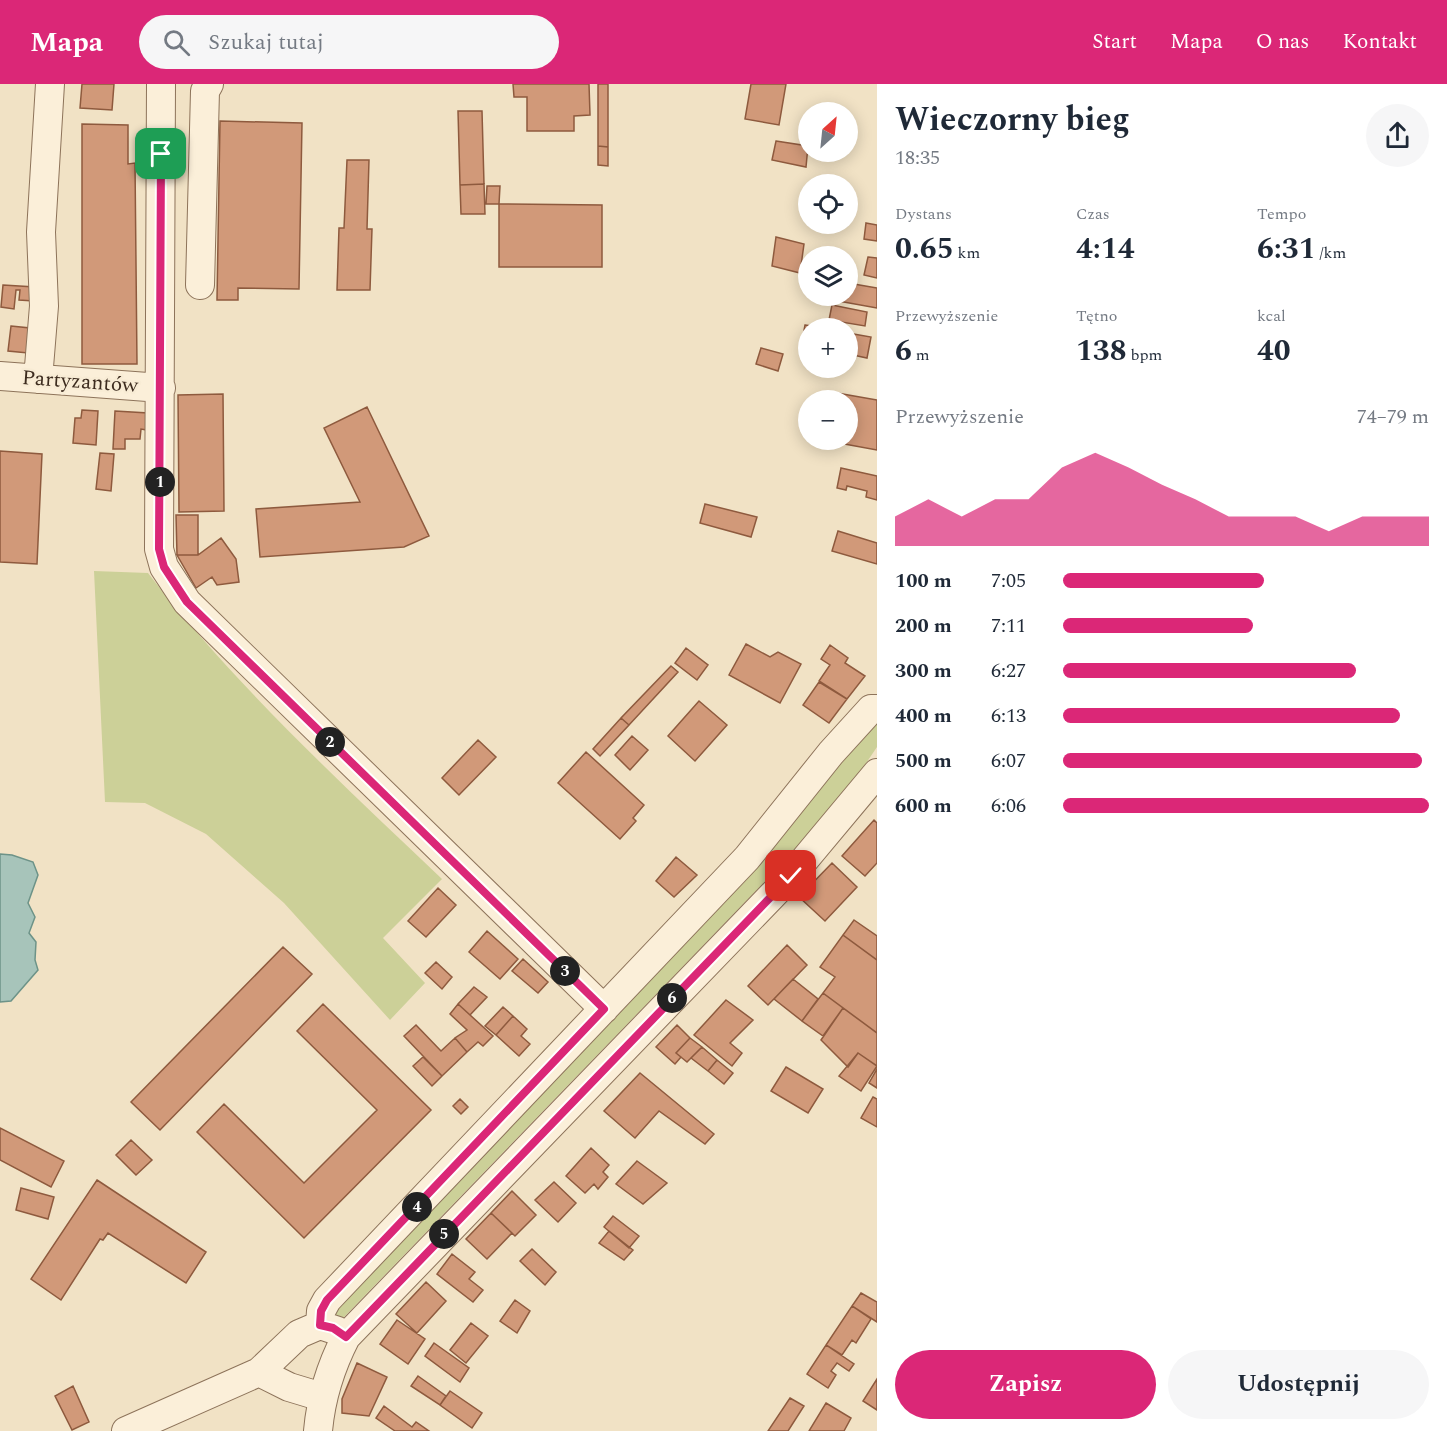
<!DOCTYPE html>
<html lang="pl">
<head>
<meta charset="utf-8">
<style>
	body { margin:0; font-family:Spectral,serif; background:#f6f6f7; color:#1f2937; height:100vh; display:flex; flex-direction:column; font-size:22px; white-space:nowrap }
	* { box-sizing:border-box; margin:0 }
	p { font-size:20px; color:#747a83 }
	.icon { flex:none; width:33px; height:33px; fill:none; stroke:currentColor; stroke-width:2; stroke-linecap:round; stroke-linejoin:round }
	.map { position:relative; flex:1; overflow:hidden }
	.sheet { display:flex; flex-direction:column; background:#fff; width:570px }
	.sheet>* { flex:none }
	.needle { width:39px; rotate:27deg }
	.tools { position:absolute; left:798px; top:18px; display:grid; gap:12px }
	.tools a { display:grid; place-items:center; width:60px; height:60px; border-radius:50%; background:#fff; box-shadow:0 3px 15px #0003; font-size:30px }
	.pin { position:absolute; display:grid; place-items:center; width:51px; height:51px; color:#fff; margin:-26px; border-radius:12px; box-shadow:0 3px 9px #0006 }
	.km { position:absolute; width:30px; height:30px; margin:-15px; border-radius:50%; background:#222; color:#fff; font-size:16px; line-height:30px; text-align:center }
	.round { display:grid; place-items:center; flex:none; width:63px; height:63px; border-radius:32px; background:#f6f6f7 }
	.headline { display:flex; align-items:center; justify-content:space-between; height:102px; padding:0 18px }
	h1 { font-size:33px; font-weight:700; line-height:45px }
	.figures { display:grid; grid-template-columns:repeat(3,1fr); gap:9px; height:102px; padding:6px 18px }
	.figures div { display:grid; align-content:center }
	.figures b { font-size:30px; font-weight:700 }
	.figures small { font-size:16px; font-weight:400 }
	.figures p { font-size:16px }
	.chart { height:168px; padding:12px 18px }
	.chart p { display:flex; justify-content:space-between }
	.chart svg { width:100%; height:108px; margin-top:6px; fill:#db2777; opacity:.7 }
	.button { display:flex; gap:12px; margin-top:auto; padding:12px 18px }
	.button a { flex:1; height:69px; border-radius:36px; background:#db2777; color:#fff; font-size:24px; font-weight:700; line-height:69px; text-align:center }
	.button a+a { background:#f6f6f7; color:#1f2937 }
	ul { padding:0 18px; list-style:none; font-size:20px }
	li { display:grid; grid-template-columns:96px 72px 1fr; align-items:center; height:45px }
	li i { height:15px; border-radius:8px; background:#db2777 }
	header { display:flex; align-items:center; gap:36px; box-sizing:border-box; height:84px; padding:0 30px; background:#db2777; color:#fff }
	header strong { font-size:28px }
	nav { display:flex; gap:33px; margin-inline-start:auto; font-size:21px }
	.search { width:420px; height:54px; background:#f6f6f7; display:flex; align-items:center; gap:15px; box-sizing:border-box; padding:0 21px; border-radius:33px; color:#747a83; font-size:22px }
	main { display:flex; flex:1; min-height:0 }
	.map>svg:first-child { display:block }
</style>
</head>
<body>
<header>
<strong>Mapa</strong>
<div class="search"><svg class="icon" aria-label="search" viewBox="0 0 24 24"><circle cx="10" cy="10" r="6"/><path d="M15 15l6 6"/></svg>Szukaj tutaj</div>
<nav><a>Start</a><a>Mapa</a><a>O nas</a><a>Kontakt</a></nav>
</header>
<main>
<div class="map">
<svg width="877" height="1347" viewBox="0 0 877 1347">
	<rect width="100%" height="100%" fill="#f1e2c5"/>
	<path fill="#ccd098" d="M94,487L148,489C235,601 339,697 442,795L383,854L425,899L390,936L284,819L206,750L145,719L105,718Z
		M877,636V663L854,697L808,753L344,1233L338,1234L334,1230V1223Z"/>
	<path fill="#a7c4ba" stroke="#6d9388" stroke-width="1.5" d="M0,770L12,771L33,778L38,791L28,819L35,833L29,849L36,858L35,876L38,886L11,917L0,918Z"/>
	<path fill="#d19979" stroke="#8e5a3e" stroke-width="1.5" d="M82,0H114L112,26L80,24Z
		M513,0H589L590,31L574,32V47H527V13H514Z
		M598,0H608V63L598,62Z
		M751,0H786L779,41L745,35Z
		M458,27H482L484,100L460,101Z
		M220,37L302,39L299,205L238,204V216H217Z
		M82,40L128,41V80L135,79L137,280H82Z
		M776,57L808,62L806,83L772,76Z
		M598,62L608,63V82L598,81Z
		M347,76H369L367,145H372L370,206H337L339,144H344Z
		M484,100L485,130H461L460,101Z
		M487,102H500L499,120H486Z
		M499,120L602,121V183H499Z
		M866,139L877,141V157L864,155Z
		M776,153L804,160L800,189L772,182Z
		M868,173L877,174V194L864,191Z
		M848,199L877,204V224L816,213L848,212Z
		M3,201L35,203L34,217L19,216L20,206H16L14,225L1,223Z
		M832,221L867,228L865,242L829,236Z
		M805,241L825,244H808V263L801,262Z
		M11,242L30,244L28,269L8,267Z
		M848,249L871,253L867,274L848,270Z
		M761,264L783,270L778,287L756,280Z
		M837,309L877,316V366L828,357L848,356V316H835Z
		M223,310L224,427L179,428L178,311Z
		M367,323L429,452L404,463L260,473L256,425L360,418L324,344Z
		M82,326L98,327L96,361L73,359L75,334H81Z
		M115,327L148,329L147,346L141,345L140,355H125V365H113Z
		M0,367L42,370L37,480L0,478Z
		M100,369L114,370L111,407L96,405Z
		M841,384L877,392V416L866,413L867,407L847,402L846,406L837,404Z
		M705,420L757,433L751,453L700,439Z
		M176,431H198V471H177Z
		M838,447L877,459V480L832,467Z
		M221,454L236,475L239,498L217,501L212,493L196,504L177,471H198Z
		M746,560L770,573L778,568L801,580L780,619L729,591Z
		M830,561L848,574L845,579L865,592L847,615L819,597L830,581L821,575Z
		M686,564L708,581L697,596L675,579Z
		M671,582L678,588L629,641L621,634Z
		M819,598L847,615L829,639L803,621Z
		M699,617L727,641L695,677L668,652Z
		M621,634L629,641L600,672L593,665Z
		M632,652L648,666L630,686L615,671Z
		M478,656L496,673L459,711L442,694Z
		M586,668L644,721L633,734L636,737L620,755L558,699Z
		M874,736L877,739V779L865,792L842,772Z
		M676,773L697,791L674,813L656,797Z
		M832,779L857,803L825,837L799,813Z
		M438,804L456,821L426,853L408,837Z
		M854,836L877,852V876L843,851Z
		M487,847L518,875L500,895L469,868Z
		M843,851L877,876V949L823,909L835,893L820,883Z
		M787,861L807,881L768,921L748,902Z
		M283,863L312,890L160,1046L131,1018Z
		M523,875L548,898L538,909L512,887Z
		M436,878L452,893L442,905L425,889Z
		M793,895L818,915L802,937L774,915Z
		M474,903L487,913L470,931L458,920Z
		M823,909L843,924L823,952L802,937Z
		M726,916L753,936L730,959L742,969L732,982L694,951Z
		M323,920L431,1026L304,1154L197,1048L224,1020L304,1099L377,1026L297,947Z
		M458,920L493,952L483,962L478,958L467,968L455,954L467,946L450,930Z
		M503,923L513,932L496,951L485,942Z
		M843,924L877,949V982L858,969L848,983L821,956Z
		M513,932L527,945L521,952L530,960L519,972L496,951Z
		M416,941L441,967L455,954L467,968L442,992L404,952Z
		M677,941L690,954L676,969L681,973L675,980L656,963Z
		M690,954L702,963L687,978L676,969Z
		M702,963L717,976L708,987L691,974Z
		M858,969L877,982L861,1007L839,992Z
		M423,973L442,992L432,1002L413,982Z
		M717,976L733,989L724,1000L708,987Z
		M786,983L823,1005L808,1029L771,1007Z
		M877,985V1004L869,999Z
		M640,989L714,1050L705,1060L659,1027L635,1054L604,1027Z
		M873,1013L877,1015V1043L861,1034Z
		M460,1015L468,1023L461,1030L453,1022Z
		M0,1044L64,1077L51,1103L0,1076Z
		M131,1056L152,1076L136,1091L116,1071Z
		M591,1064L609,1081L603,1088L608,1093L598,1105L594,1100L585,1109L566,1092Z
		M637,1077L667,1099L643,1120L616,1100Z
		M97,1096L206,1168L186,1199L108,1149L103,1156L100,1155L61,1216L31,1195Z
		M554,1098L576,1119L558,1138L535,1116Z
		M21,1104L54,1113L48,1135L16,1126Z
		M512,1107L536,1131L515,1152L491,1129Z
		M491,1129L512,1149L487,1175L466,1155Z
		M613,1132L639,1152L629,1164L604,1143Z
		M609,1147L633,1166L624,1176L599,1159Z
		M532,1165L556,1188L545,1201L520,1177Z
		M452,1170L475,1188L469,1195L483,1206L473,1218L437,1190Z
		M426,1198L446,1217L417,1249L396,1230Z
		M861,1209L877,1218V1238L852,1222Z
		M515,1216L530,1227L517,1249L500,1237Z
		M852,1222L871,1235L856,1259L852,1256L842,1271L826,1261Z
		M397,1236L425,1255L408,1280L380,1260Z
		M471,1239L488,1252L466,1279L450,1266Z
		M434,1259L469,1284L460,1298L425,1272Z
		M826,1261L854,1280L849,1287L837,1279L831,1287L836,1291L828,1304L807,1290Z
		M357,1279L387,1293L369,1332L342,1329V1315Z
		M418,1292L446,1312L440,1321L411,1302Z
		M877,1295V1326L863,1317Z
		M73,1302L89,1338L72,1346L55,1312Z
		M450,1307L482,1329L472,1344L440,1321Z
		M790,1314L804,1322L788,1347H768Z
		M826,1319L851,1334L844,1347H809Z
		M384,1322L412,1343L416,1338L429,1347H395L376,1334Z"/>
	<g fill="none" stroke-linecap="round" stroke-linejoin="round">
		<g stroke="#8d735a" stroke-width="30">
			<path id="minor" d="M161,0L159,465L164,483L187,518L604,925
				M200,201L205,7L209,0
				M0,292L161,304
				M38,295L44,222L41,148L50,0
				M320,1241L321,1227L327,1216L747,774L831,669L871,625H877
				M259,1288L289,1303L322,1313
				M126,1347L259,1288L299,1250L320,1241L338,1247
				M318,1347C321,1313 330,1284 346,1253L791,792L877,689"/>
		</g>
		<use href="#minor" stroke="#fbefd9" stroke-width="28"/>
	</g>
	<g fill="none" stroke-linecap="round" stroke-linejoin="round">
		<g stroke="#fff" stroke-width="12">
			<path id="route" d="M161,70L159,465L164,483L187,518L604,925L327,1216L321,1227L320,1241L333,1244L346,1253L791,792"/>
		</g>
		<use href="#route" stroke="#db2777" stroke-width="8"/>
	</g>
	<g text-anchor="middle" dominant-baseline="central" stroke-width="5" stroke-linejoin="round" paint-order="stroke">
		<g font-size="21" fill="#3c2b1e" stroke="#f8ecd5">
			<text transform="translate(80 298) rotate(4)">Partyzantów</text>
		</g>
	</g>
</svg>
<div class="tools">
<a><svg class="needle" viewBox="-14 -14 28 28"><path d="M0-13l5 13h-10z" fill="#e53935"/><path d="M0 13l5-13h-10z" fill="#747a83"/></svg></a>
<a><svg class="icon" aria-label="locate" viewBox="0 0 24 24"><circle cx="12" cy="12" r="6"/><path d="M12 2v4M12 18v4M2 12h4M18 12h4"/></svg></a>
<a><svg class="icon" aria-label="layers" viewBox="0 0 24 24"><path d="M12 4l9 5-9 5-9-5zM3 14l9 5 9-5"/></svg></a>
<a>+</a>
<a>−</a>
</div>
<div class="pin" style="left:161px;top:70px;background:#1e9e55"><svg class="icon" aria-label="arrive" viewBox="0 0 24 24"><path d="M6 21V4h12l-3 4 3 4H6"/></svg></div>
<div class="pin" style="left:791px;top:792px;background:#d93025"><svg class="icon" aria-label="check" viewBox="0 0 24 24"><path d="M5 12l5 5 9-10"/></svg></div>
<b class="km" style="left:160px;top:398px">1</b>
<b class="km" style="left:330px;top:658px">2</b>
<b class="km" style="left:565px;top:887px">3</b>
<b class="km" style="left:417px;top:1123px">4</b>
<b class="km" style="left:444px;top:1150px">5</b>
<b class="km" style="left:672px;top:914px">6</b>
</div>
<section class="sheet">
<div class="headline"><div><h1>Wieczorny bieg</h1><p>18:35</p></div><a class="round"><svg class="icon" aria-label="share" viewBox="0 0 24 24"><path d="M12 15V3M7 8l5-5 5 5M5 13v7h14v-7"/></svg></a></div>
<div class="figures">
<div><p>Dystans</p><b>0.65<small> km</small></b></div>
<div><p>Czas</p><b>4:14</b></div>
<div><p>Tempo</p><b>6:31<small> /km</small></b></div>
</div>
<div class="figures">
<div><p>Przewyższenie</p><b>6<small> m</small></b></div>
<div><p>Tętno</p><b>138<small> bpm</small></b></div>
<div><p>kcal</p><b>40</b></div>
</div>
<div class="chart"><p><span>Przewyższenie</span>74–79 m</p>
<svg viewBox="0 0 160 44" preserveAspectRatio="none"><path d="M0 44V32L10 25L20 32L30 25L40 25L50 12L60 6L70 12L80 19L90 25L100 32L110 32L120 32L130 38L140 32L150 32L160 32V44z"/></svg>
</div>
<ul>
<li><b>100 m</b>7:05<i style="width:55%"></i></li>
<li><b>200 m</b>7:11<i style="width:52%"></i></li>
<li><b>300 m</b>6:27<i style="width:80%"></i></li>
<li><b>400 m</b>6:13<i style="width:92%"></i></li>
<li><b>500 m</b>6:07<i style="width:98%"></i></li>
<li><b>600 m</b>6:06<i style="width:100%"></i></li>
</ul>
<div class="button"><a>Zapisz</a><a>Udostępnij</a></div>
</section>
</main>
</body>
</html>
